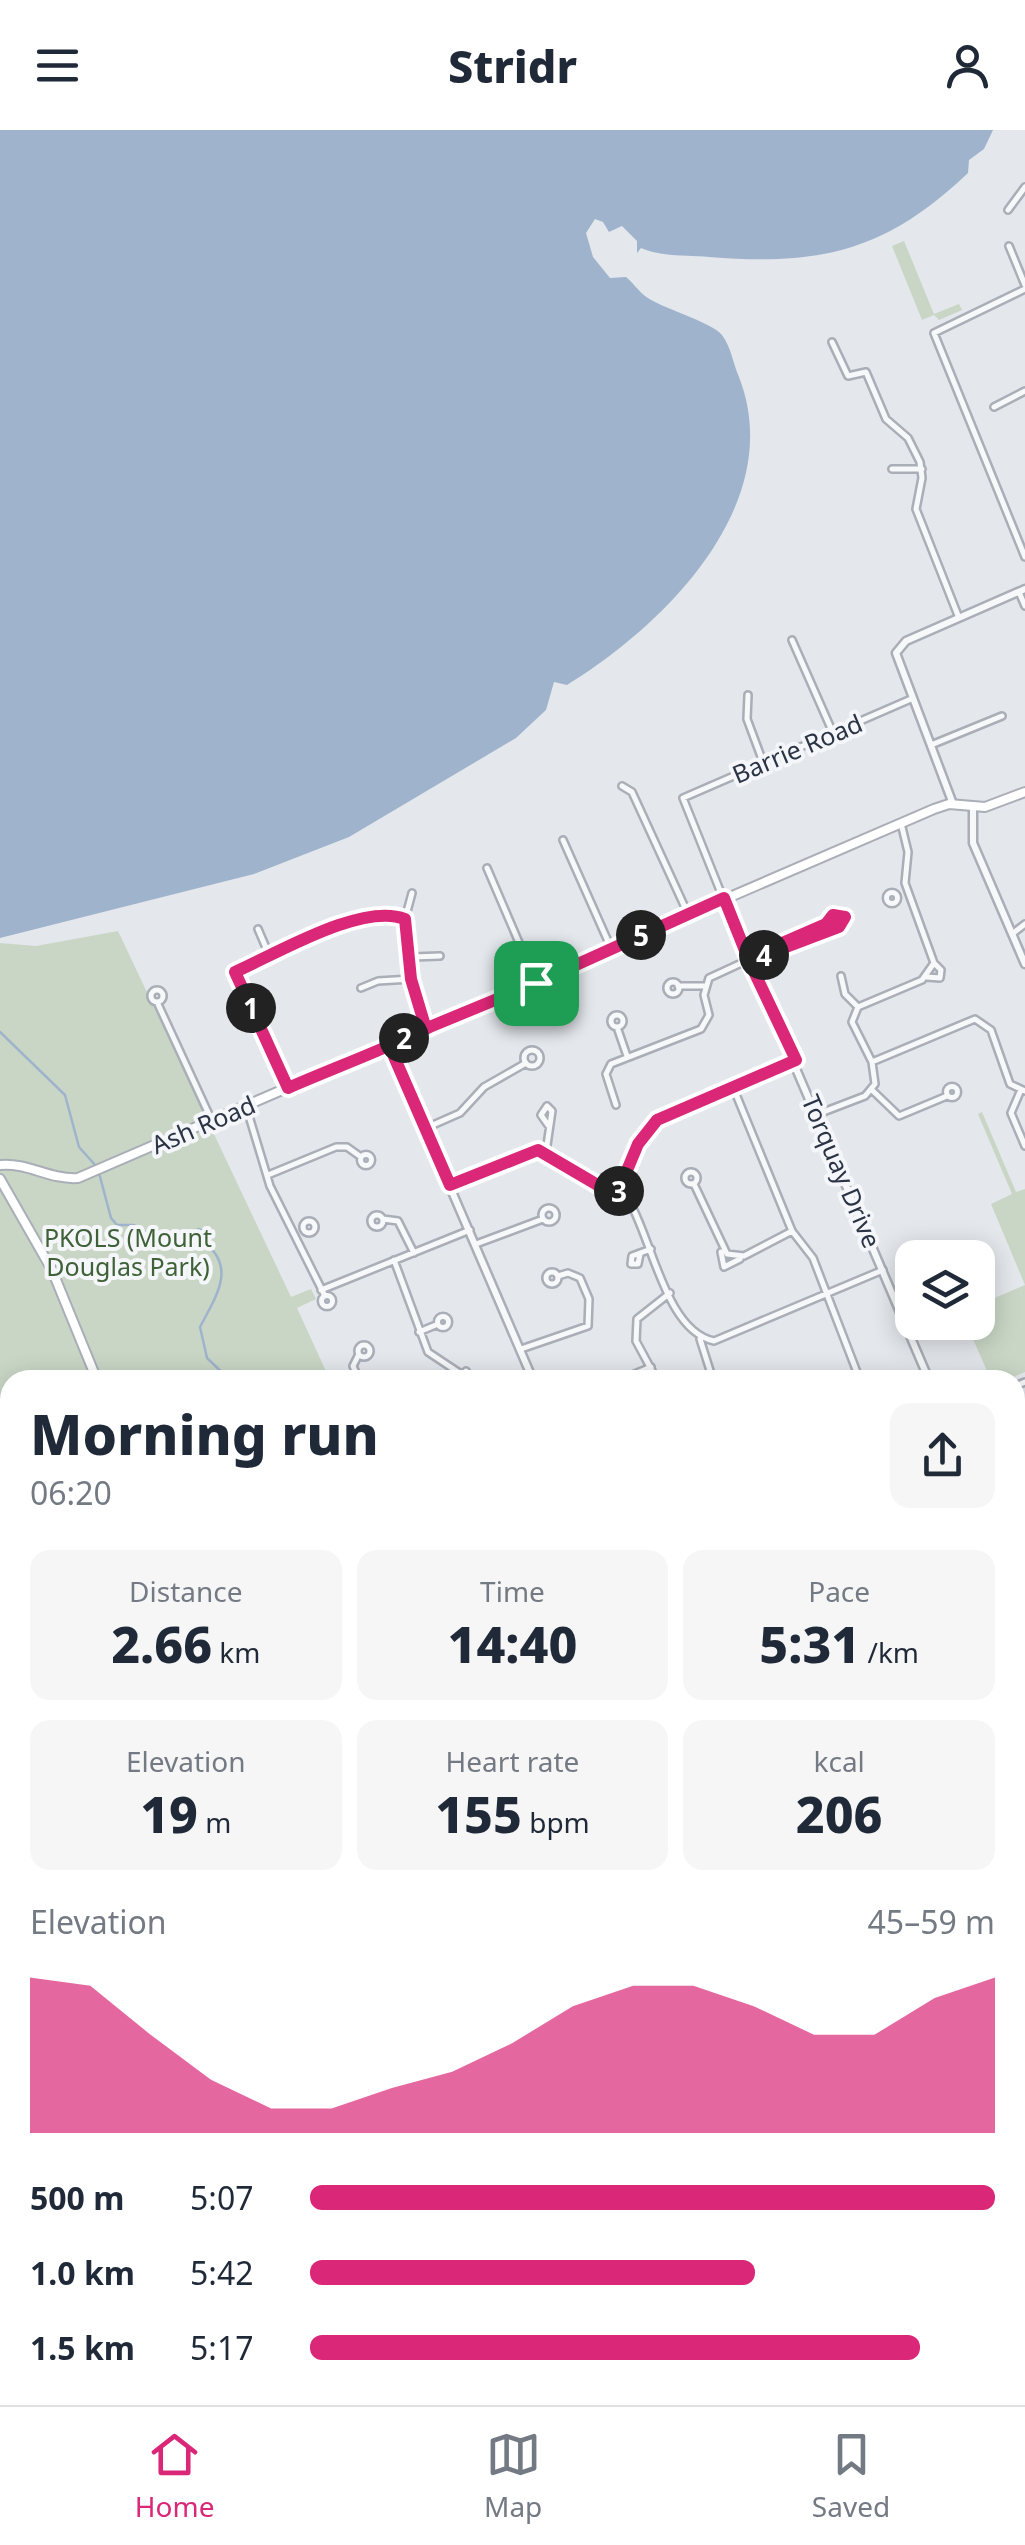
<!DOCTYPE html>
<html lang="en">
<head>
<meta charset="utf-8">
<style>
	body { margin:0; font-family:"Noto Sans",sans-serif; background:#f6f6f7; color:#1f2937; height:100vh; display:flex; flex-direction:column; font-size:38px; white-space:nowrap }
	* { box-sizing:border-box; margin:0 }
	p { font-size:32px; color:#747a83 }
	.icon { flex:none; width:55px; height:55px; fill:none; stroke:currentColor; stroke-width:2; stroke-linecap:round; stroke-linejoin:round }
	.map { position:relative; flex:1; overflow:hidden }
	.details { position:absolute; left:0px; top:1240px; width:1025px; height:1035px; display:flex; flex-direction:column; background:#fff; border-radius:30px 30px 0 0; box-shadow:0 5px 25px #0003 }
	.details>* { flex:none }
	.fabs { position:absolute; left:895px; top:1110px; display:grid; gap:20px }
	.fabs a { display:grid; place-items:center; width:100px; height:100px; border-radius:20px; background:#fff; box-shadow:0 5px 25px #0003; font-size:50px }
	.pin { position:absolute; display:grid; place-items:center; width:85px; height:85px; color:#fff; margin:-42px; border-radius:20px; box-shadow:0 5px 15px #0006 }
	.km { position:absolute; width:50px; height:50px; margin:-25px; border-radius:50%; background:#222; color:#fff; font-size:28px; line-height:50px; text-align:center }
	.round { display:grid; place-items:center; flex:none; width:105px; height:105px; border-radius:20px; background:#f6f6f7 }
	.headline { display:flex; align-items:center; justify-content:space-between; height:170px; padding:0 30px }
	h1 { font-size:55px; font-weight:800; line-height:75px }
	.stats { display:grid; grid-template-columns:repeat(3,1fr); gap:15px; height:170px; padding:10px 30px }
	.stats div { display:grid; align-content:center; border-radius:20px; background:#f6f6f7; text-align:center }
	.stats b { font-size:50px; font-weight:800 }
	.stats small { font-size:28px; font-weight:400 }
	.stats p { font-size:28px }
	.chart { height:280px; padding:20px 30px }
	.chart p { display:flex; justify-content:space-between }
	.chart svg { width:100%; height:180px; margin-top:10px; fill:#db2777; opacity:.7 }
	ul { padding:0 30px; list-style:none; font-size:32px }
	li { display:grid; grid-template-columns:160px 120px 1fr; align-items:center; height:75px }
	li i { height:25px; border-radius:12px; background:#db2777 }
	header { display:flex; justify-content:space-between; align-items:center; height:130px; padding:0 30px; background:#fff; font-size:45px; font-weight:800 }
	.tab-bar { display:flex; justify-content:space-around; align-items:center; height:140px; border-top:2px solid #e0e1e3; background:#fff; font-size:28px; color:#747a83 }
	.tab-bar a { display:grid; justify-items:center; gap:5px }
	.tab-bar .selected { color:#db2777 }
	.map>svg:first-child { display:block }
</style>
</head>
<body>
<header><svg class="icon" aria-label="menu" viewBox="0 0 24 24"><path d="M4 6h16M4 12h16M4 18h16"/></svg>Stridr<svg class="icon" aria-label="person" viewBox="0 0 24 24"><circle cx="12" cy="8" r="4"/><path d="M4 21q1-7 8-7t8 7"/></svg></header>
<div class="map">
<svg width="1025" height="2275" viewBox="0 0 1025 2275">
	<rect width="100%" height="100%" fill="#e4e7ec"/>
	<path fill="#c9d6c5" d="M904,111L934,184L959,174L962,180L939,190L934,185L922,190L892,116Z
		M118,801L291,1167L311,1159L316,1169L297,1178L330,1250H10V2052L0,2046V813L36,816Z
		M982,982L1016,1062L1025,1059V1155L991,1074L1012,1064L978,984Z
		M1025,1155V1242L1006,1250H991L966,1193L978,1192V1175Z
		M10,2184V2265H78L72,2275H0V2199Z
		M106,2265H347L340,2275H99Z"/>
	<path fill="#9fb4cc" d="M0,0H993L984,19L969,30L968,43C886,121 821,136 709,127C688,125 661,127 641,118L637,123V111L622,96L609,102L603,92L595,89L586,103L593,127L610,148L626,147C633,153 637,159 645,166C658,177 712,192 722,205C731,217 733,233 739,247C788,373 665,495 567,555L554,552L546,580L516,608L349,707L254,744L0,808Z"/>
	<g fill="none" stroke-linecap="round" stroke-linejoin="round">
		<path stroke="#9fb4cc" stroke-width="2.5" d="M0,902L65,965L79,1017L96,1036
			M99,1043L111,1088L117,1095H134L170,1117L198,1099L204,1101L205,1113C237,1138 215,1168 200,1197L207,1228L230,1250
			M0,2114L10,2118
			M183,2265L194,2275"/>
		<g stroke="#a9aeb7" stroke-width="10">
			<path id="minor" d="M1008,80L1025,57
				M1009,116L1025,155
				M1025,159L934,203L1025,427
				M832,212L848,246L866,242L886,289L908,308L920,332L922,348L916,379L959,488
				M994,277L1025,261
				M892,339H922
				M1019,462L1025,476
				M792,510L833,603
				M748,565L747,589L763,632
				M931,615L1002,586
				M622,656L632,662L688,784
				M563,710L611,818
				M487,738L535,850
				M886.5 768a5.5 5.5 0 1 1 11 0a5.5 5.5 0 1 1-11 0Z
				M723,768L683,668L911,569
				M405,789L412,763
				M258,799L270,827
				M1012,804L1025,794
				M412,827L440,826
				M748,828L826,794L837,783L845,787L839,797L749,831
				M841,846L845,864L858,877
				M927,847L940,848L941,840L934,833
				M667 858a6 6 0 1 1 12 0a6 6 0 1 1-12 0Z
				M678,856H704
				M361,858L378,851L411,849
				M151 866a6 6 0 1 1 12 0a6 6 0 1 1-12 0Z
				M157,872L212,991
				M611 891a6 6 0 1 1 12 0a6 6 0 1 1-12 0Z
				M617,897L627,926
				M524 928a8 8 0 1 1 16 0a8 8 0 1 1-16 0Z
				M872,932L975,889L991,900L1010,954L1025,961
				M946.5 962a5.5 5.5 0 1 1 11 0a5.5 5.5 0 1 1-11 0Z
				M733,957L792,1101L813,1128L860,1250
				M288,958L235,842C278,823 360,772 405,789L411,849L426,899
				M872,960L899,986L947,966
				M1020,962L1011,983L1025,1016
				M616,975L606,944L611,934L701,899L709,885L704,865L709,848L748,830
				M246,976L270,1056L325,1166
				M818,984L865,966L875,954L872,932L852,892L858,877L922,850L934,833L905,753L908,722L901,693
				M426,998L460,983L484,957L526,933
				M546,1022L552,981L547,976L541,985L548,995
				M360.5 1030a5.5 5.5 0 1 1 11 0a5.5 5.5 0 1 1-11 0Z
				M685 1048a6 6 0 1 1 12 0a6 6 0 1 1-12 0Z
				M268,1045L336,1017H347L361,1027
				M694,1054L727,1124L744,1126L792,1101
				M451,1055L538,1020L627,1067C652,1107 665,1201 714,1211L883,1140
				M618,1062L638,1014L657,990L794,931
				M542 1085a7 7 0 1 1 14 0a7 7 0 1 1-14 0Z
				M371 1091a6 6 0 1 1 12 0a6 6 0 1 1-12 0Z
				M383,1089L398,1091L414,1123
				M303 1097a6 6 0 1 1 12 0a6 6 0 1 1-12 0Z
				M476,1114L543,1089
				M721,1122L724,1137L740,1129
				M640,1124L638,1134H631L632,1126L651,1119
				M394,1130L428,1222L461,1244
				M546 1148a6 6 0 1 1 12 0a6 6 0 1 1-12 0Z
				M321,1160L470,1100
				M321.5 1171a5.5 5.5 0 1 1 11 0a5.5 5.5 0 1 1-11 0Z
				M437.5 1192a5.5 5.5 0 1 1 11 0a5.5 5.5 0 1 1-11 0Z
				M419,1202L438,1194
				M700,1209L713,1250
				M358 1221a6 6 0 1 1 12 0a6 6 0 1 1-12 0Z
				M521,1219L588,1196L589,1169L580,1148L568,1143L558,1146
				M358,1226L353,1236L359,1250
				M461,1250L466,1241L471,1250
				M620,1250L651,1237
				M657,1250L636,1211L637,1189L670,1163
				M787,1250L797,1246
				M1015,1256L1025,1252
				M1015,1318L1025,1314
				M0,1366L10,1365
				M1015,1369L1021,1372
				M1015,1449L1025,1472
				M1015,1640L1025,1632
				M1015,1798L1025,1807
				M1015,1867L1025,1854
				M1015,2051L1025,2052
				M1015,2237L1025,2234
				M478,2265L492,2275
				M667,2265L678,2275
				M807,2275L821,2268L839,2275"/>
		</g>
		<g stroke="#a9aeb7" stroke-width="11">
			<path id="tertiary" d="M953,674L896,523L906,511L1025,459
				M973,677V713L1025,834
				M723,768L929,1250
				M389,915L533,1250
				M1015,1448L1025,1444
				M1015,2126L1025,2127
				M701,2275L711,2265"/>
		</g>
		<g stroke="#a9aeb7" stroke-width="12">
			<path id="secondary" d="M0,1035C27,1032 50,1050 78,1048L934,679L949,674L985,677L1025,662
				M0,1049L52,1140L97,1250
				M1015,1937L1025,1940"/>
		</g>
		<use href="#minor" stroke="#f7f8fa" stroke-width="5"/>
		<use href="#tertiary" stroke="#f7f8fa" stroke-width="6"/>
		<use href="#secondary" stroke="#fff" stroke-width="8"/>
	</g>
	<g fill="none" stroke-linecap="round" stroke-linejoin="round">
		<g stroke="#fff" stroke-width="20">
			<path id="route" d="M536,853L432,896C386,919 336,937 288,958L235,842C276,824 362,772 405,789L411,849L426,899L389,915L450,1055L538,1020L601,1057L618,1062L638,1014L657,990L796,930L749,831L839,797L845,787L833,785L826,794L748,828L724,768L536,853"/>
		</g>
		<use href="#route" stroke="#db2777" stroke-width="12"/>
	</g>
	<g text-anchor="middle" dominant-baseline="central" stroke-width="8" stroke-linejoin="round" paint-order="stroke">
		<g font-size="25" fill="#2b3445" stroke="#f4f6f9">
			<text transform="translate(797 618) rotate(-23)">Barrie Road</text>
			<text transform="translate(203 994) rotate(-23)">Ash Road</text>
			<text transform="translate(842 1041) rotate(67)">Torquay Drive</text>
		</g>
		<g font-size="25" fill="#3f6138" stroke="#f4f6f9">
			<text x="128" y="1107">PKOLS (Mount<tspan x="128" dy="29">Douglas Park)</tspan></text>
		</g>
	</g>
</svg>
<div class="fabs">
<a><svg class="icon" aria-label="layers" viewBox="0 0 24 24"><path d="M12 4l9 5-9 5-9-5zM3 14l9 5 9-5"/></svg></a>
</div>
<div class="pin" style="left:536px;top:853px;background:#1e9e55"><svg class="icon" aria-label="arrive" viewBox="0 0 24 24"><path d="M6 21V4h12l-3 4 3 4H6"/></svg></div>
<b class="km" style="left:251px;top:878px">1</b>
<b class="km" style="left:404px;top:908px">2</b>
<b class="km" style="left:619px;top:1061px">3</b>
<b class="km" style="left:764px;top:825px">4</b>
<b class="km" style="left:641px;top:805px">5</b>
<section class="details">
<div class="headline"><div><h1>Morning run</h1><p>06:20</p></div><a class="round"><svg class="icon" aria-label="share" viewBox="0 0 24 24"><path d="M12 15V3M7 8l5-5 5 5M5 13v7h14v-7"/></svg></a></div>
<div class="stats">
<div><p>Distance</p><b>2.66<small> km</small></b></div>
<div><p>Time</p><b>14:40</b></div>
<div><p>Pace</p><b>5:31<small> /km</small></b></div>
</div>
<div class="stats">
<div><p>Elevation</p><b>19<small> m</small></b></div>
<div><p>Heart rate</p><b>155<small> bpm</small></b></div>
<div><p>kcal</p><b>206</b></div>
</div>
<div class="chart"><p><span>Elevation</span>45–59 m</p>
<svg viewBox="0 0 160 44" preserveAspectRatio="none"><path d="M0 44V6L10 8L20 20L30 31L40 38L50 38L60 33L70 29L80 22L90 13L100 8L110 8L120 13L130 20L140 20L150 11L160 6V44z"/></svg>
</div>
<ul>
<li><b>500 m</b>5:07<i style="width:100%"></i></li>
<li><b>1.0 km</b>5:42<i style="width:65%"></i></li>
<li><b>1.5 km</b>5:17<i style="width:89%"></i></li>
</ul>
</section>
</div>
<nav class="tab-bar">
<a class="selected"><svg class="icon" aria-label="home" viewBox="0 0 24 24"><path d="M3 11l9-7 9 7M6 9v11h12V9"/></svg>Home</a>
<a><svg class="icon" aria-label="map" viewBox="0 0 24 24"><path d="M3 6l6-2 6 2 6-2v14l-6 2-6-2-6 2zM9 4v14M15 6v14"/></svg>Map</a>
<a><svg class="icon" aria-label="saved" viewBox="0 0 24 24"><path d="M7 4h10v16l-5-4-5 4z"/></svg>Saved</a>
</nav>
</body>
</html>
